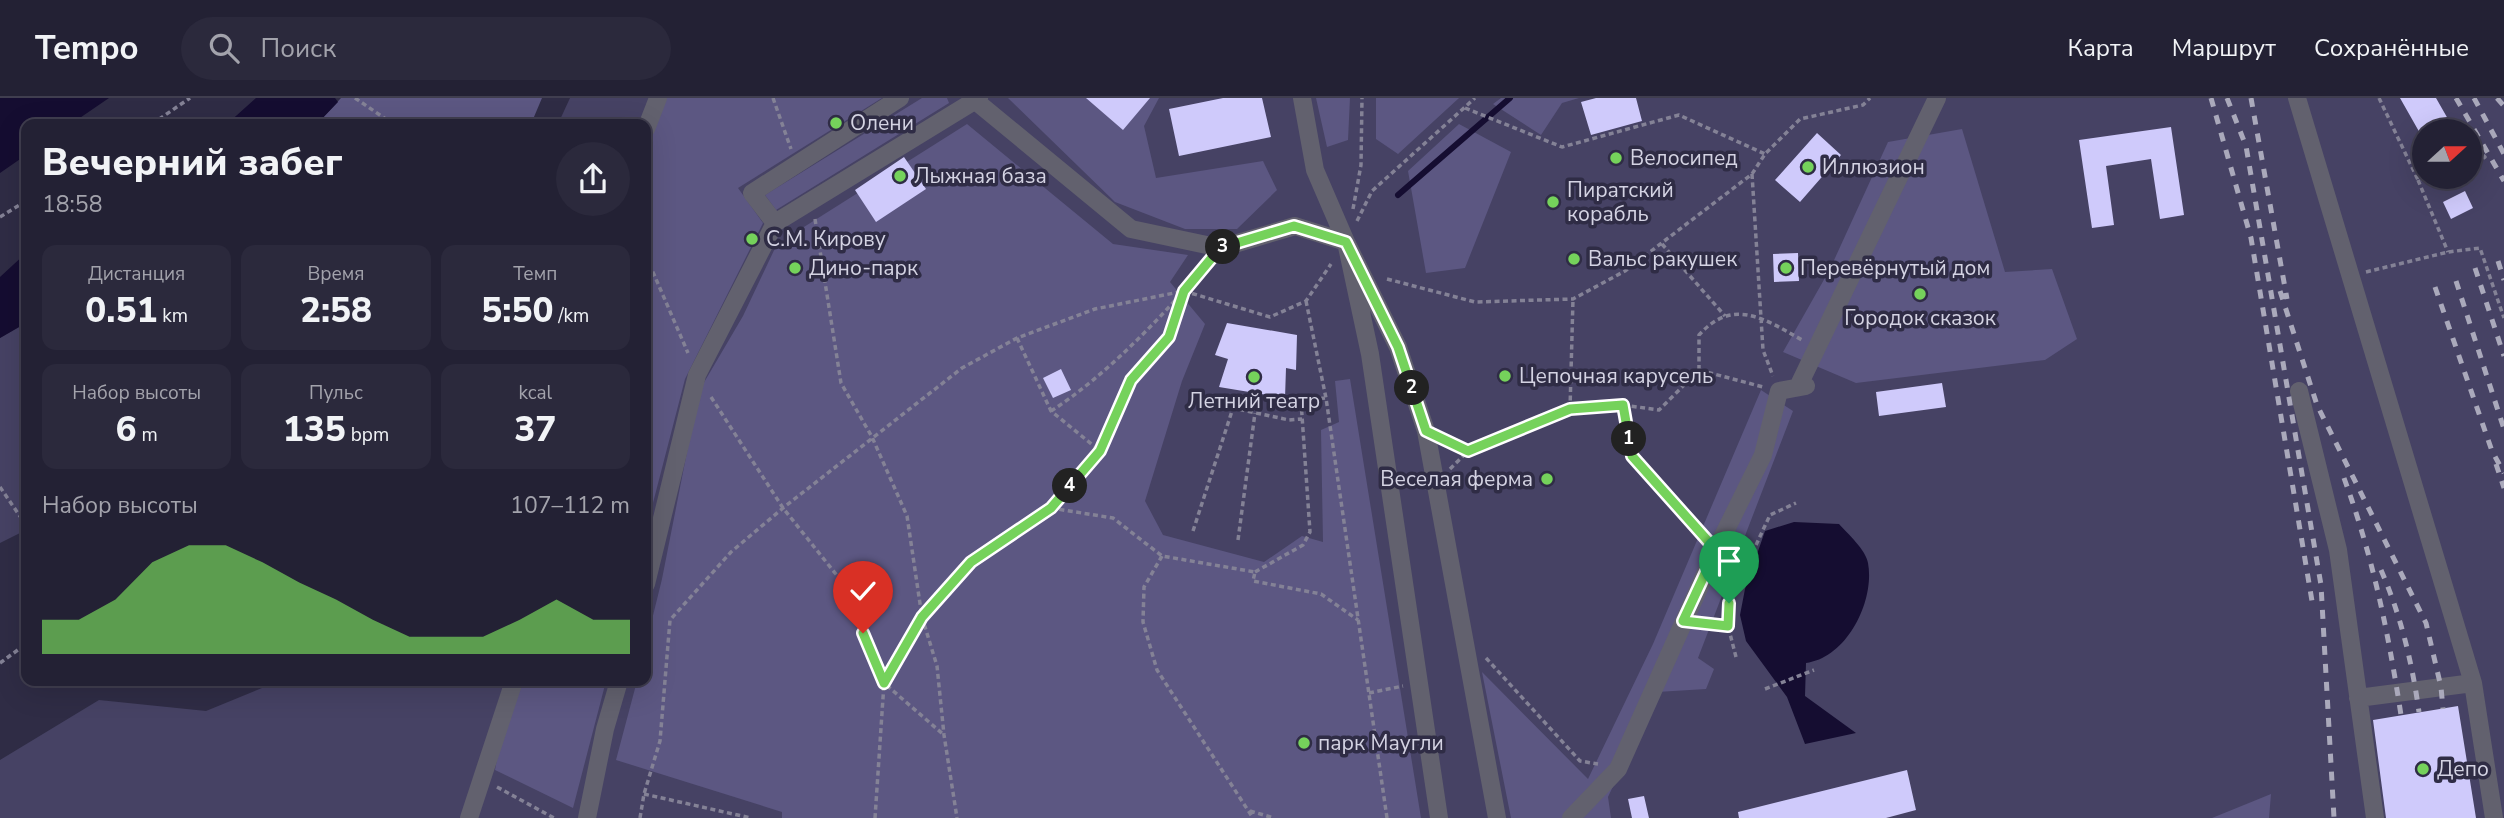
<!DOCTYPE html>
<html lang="ru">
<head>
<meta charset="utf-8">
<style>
	body { margin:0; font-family:"Nunito Sans",sans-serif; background:#2b293c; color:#f1f3f6; height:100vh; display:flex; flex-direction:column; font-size:26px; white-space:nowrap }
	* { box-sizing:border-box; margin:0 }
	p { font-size:23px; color:#a3a3ac }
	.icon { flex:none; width:38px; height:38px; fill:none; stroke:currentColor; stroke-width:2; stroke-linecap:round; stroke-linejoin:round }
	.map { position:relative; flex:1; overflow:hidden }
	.drawer { position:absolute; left:21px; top:21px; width:630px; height:567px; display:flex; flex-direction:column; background:#232134; border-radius:14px; box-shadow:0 7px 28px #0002,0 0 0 2px #403e4f }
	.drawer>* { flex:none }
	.needle { width:46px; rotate:69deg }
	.tools { position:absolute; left:2412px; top:21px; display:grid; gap:14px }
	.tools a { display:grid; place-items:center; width:70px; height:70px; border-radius:50%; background:#232134; box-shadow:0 7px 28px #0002,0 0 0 2px #403e4f; font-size:35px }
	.pin { position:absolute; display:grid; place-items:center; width:60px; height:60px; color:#fff; margin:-72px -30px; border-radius:50% 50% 50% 0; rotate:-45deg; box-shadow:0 0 7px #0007 }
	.pin .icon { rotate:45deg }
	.km { position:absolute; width:35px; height:35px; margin:-18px; border-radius:50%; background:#222; color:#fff; font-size:19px; line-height:35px; text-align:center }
	.round { display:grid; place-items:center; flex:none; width:74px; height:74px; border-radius:37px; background:#2b293c }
	.headline { display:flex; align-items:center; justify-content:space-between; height:119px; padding:0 21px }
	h1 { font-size:38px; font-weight:800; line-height:52px }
	.stats { display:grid; grid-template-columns:repeat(3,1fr); gap:10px; height:119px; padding:7px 21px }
	.stats div { display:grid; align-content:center; border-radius:14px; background:#2b293c; text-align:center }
	.stats b { font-size:35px; font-weight:800 }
	.stats small { font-size:19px; font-weight:400 }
	.stats p { font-size:19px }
	.chart { height:196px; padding:14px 21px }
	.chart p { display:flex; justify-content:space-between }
	.chart svg { width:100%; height:126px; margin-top:7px; fill:#75d25b; opacity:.7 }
	header { display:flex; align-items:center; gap:42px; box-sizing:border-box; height:98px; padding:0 35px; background:#232134; border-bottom:2px solid #403e4f }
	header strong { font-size:33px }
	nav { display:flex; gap:38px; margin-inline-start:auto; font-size:24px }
	.search { width:490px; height:63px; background:#2b293c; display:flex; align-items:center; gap:18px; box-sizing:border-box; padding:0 24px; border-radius:38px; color:#a3a3ac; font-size:26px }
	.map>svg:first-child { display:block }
</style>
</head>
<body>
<header>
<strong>Tempo</strong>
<div class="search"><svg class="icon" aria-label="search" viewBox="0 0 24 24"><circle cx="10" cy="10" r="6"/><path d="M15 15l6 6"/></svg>Поиск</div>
<nav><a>Карта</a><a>Маршрут</a><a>Сохранённые</a></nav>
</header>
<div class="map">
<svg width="2504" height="720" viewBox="0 0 2504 720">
	<rect width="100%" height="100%" fill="#2f2c45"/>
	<path fill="#464264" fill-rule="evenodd" d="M570,0H2504V720H0V662L99,602L206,613L279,583H646V26H558ZM2424,33H2469V79H2424Z
		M26,225V432L0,445V240Z"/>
	<path fill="#5c5782" d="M341,0H542L531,26H317Z
		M664,0H882L738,90L763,125L685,281L646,432V46Z
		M922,0H947L949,5L776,112L765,97Z
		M1008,0H1159L1144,28L1156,80L1263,63L1277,92L1237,131H1185L1115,104Z
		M1316,0H1350L1348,42L1327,49Z
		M1376,0H1459L1398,56L1376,41Z
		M1501,0H1579L1562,5L1541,37L1493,6Z
		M967,26L1113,146L1188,157L1170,184L1205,226L1182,283L1145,403L1163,437L1264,464L1302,438L1323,444L1321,332L1339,324L1335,283L1350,281L1421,720H782V714L616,662L637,583H646V546L662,481L699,293L743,218L777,146Z
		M1459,26L1511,54L1465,170L1426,175L1408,73Z
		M1962,31L2005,174L2052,171L2077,241L2045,262L1856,285L1783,254L1830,171L1888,44Z
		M1761,292L1793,313L1698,560L1714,571L1706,591L1657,594L1608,699L1611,720H1511L1482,574L1588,681L1653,546Z
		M511,583H606L573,710L495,672Z
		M2271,696L2269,720H2212Z"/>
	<path fill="#150d31" d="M0,0H109L71,26H26V57L0,75Z
		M256,0H335L338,4L317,26H227Z
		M26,155V225L0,240V179Z
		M1794,424L1839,426C1848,436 1866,452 1868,465C1875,503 1847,560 1806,565L1805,598L1856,635L1805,646L1787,599L1746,543L1740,517L1745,491L1765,433Z"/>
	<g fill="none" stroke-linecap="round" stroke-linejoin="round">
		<path stroke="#150d31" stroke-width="6" d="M1398,97L1510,0"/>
	</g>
	<path fill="#cfcafb" d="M1086,0H1150L1123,32Z
		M1223,0H1262L1271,39L1179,58L1169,11Z
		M1596,0H1636L1642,23L1591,37L1581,4Z
		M2400,0H2436L2448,21L2421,37Z
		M2171,29L2184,117L2160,121L2151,61L2106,68L2114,127L2092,130L2079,42Z
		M1817,35L1841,57L1800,104L1775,82Z
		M904,59L926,91L876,124L855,92Z
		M2465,93L2473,110L2451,121L2443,104Z
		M1798,155L1799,183L1774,184L1773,156Z
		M1227,225L1297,237L1296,272L1286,270L1285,300L1219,289L1228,261L1215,257Z
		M1061,271L1071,292L1053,300L1043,280Z
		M1942,285L1946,309L1879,318L1876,294Z
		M2458,608L2476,720H2386L2373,622Z
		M1907,672L1916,712L1886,720H1739L1738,714Z
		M1644,698L1649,720H1632L1628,701Z"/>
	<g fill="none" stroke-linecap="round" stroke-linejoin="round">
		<path stroke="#848296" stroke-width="3.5" stroke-dasharray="5 3.5" stroke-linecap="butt" d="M355,0L393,26
			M773,0L791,51
			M2379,0L2418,82L2435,79
			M1465,10L1562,49L1679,17L1765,56
			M152,26L190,0
			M2469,70L2485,59L2478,51
			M1752,76L1763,252L1773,278
			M2418,82L2448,154
			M1353,111L1361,67L1362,0
			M0,119L26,103
			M815,121L841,285L872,339L907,418L922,519L937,568L944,637L957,720
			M1357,123L1372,93L1475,0
			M1662,146L1725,218
			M646,158L688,255
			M2366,174L2448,154L2480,150L2504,220
			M1387,181L1475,204L1573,201L1625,173L1752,76L1765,56L1800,21L1863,7L1870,0
			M1306,203L1326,300L1387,720
			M1017,240L1051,313L1100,353
			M1699,272V237C1733,199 1765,221 1802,242
			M711,299L783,410L843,485L884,585L944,637
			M1623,307L1632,358L1703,438
			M1570,311L1573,201
			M1051,313C1106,278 1164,217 1207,166
			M1447,343L1468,353L1570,311L1623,307L1659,312L1699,272L1763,289
			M1450,371L1468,353
			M0,389L26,427
			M1051,410L1113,420L1162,458L1255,474L1253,483L1321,496L1358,522
			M1193,433L1233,310L1289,322L1302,321
			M1238,442L1255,315
			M1162,458L1144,489L1143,524L1157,572L1253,720
			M1255,474L1303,447L1310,434L1301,303L1325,300
			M1703,525L1728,528
			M1736,559L1728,528L1729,505L1770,417L1796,405
			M1486,560L1580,663L1598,666
			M0,565L26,546
			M1765,591L1814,572
			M1369,595L1403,588
			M497,689L554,720
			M644,696L751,720
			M1250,713L1274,720
			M640,720L644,696L660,643L670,522L731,454L783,410L962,270L1017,240L1095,211L1184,193L1270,219L1306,203L1331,166
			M875,720L884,585L922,519L971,464L1051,410L1100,353L1131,282L1169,239L1184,193"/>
		<path stroke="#62616e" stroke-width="18" d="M972,0L1131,131L1221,150L1295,128L1346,144L1398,249L1426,333L1497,720
			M1302,0L1315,72L1346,144L1370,256L1439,720
			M2297,0L2473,585L2358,600
			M646,31L658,0
			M775,125L979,0
			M1798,289L1937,0
			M2299,293L2338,452L2375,720
			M646,486L697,277L775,125L752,95L900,0
			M2473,585L2494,720
			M469,720L514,583
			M587,720L605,631L619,583
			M1571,720L1618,671L1716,452L1763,357L1779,293L1806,288"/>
		<path stroke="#aaa9bb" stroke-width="5" stroke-dasharray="9 9" stroke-linecap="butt" d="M2211,0L2251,140L2313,509
			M2227,0L2246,48L2321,487L2334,720
			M2251,0L2287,201
			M2456,0L2504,83
			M2474,0L2504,56
			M2497,0L2504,8
			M2498,163L2504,182
			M2475,170L2504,258
			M2456,183L2504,331
			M2435,189L2492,353L2504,375
			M2280,193L2317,307L2426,525L2441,589L2443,611
			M2496,366L2504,390
			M2344,380C2373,459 2388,533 2401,617
			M2381,472C2401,518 2412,564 2419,614"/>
	</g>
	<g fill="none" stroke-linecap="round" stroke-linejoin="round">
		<g stroke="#fff" stroke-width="14">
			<path id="route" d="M863,535L884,585L922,519L971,464L1051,410L1100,353L1131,282L1169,239L1184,193L1220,150L1294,128L1346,144L1398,249L1426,333L1468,353L1570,311L1623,307L1632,358L1716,452L1683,523L1728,528L1729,505"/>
		</g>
		<use href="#route" stroke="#75d25b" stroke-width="9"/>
	</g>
	<g fill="#75d25b" stroke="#2f2c45" stroke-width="2.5">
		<circle cx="836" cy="25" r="7"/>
		<circle cx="1616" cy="60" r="7"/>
		<circle cx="1808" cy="69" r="7"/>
		<circle cx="900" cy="78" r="7"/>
		<circle cx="1553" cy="104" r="7"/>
		<circle cx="752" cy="141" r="7"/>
		<circle cx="1574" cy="161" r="7"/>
		<circle cx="795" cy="170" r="7"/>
		<circle cx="1786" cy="170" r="7"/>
		<circle cx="1920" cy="196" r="7"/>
		<circle cx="1505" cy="278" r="7"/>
		<circle cx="1254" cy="279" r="7"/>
		<circle cx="1547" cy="381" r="7"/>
		<circle cx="1304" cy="645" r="7"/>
		<circle cx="2423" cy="671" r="7"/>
	</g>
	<g text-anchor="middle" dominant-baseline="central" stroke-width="7" stroke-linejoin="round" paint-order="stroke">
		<g font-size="21" fill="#d4d3e3" stroke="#2f2c45" text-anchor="start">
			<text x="850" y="25">Олени</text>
			<text x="1630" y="60">Велосипед</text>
			<text x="1822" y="69">Иллюзион</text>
			<text x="914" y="78">Лыжная база</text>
			<text x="1567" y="92">Пиратский<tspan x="1567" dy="24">корабль</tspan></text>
			<text x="766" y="141">С.М. Кирову</text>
			<text x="1588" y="161">Вальс ракушек</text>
			<text x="809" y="170">Дино-парк</text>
			<text x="1800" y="170">Перевёрнутый дом</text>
			<text x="1920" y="220" text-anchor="middle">Городок сказок</text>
			<text x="1519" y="278">Цепочная карусель</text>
			<text x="1254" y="303" text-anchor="middle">Летний театр</text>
			<text x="1533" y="381" text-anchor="end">Веселая ферма</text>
			<text x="1318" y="645">парк Маугли</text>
			<text x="2437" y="671">Депо</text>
		</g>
	</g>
</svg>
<div class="tools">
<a><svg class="needle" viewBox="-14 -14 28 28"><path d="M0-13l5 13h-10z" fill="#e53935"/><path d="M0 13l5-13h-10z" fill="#a3a3ac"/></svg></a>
</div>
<div class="pin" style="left:1729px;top:505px;background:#1e9e55"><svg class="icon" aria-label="arrive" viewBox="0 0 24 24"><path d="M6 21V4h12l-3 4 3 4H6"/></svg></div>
<div class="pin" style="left:863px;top:535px;background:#d93025"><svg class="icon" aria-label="check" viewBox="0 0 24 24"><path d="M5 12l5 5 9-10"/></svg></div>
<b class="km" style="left:1629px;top:341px">1</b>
<b class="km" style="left:1412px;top:290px">2</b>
<b class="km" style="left:1223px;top:149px">3</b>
<b class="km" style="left:1070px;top:388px">4</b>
<section class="drawer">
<div class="headline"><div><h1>Вечерний забег</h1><p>18:58</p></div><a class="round"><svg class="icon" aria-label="share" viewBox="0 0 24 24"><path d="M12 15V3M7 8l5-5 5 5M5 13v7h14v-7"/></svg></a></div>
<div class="stats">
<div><p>Дистанция</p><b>0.51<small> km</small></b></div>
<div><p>Время</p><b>2:58</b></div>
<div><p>Темп</p><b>5:50<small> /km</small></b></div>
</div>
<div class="stats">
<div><p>Набор высоты</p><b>6<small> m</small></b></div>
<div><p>Пульс</p><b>135<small> bpm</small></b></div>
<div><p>kcal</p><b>37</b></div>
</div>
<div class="chart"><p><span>Набор высоты</span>107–112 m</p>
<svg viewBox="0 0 160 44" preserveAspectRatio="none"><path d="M0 44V32L10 32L20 25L30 12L40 6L50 6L60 12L70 19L80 25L90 32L100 38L110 38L120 38L130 32L140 25L150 32L160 32V44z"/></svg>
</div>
</section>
</div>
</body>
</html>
